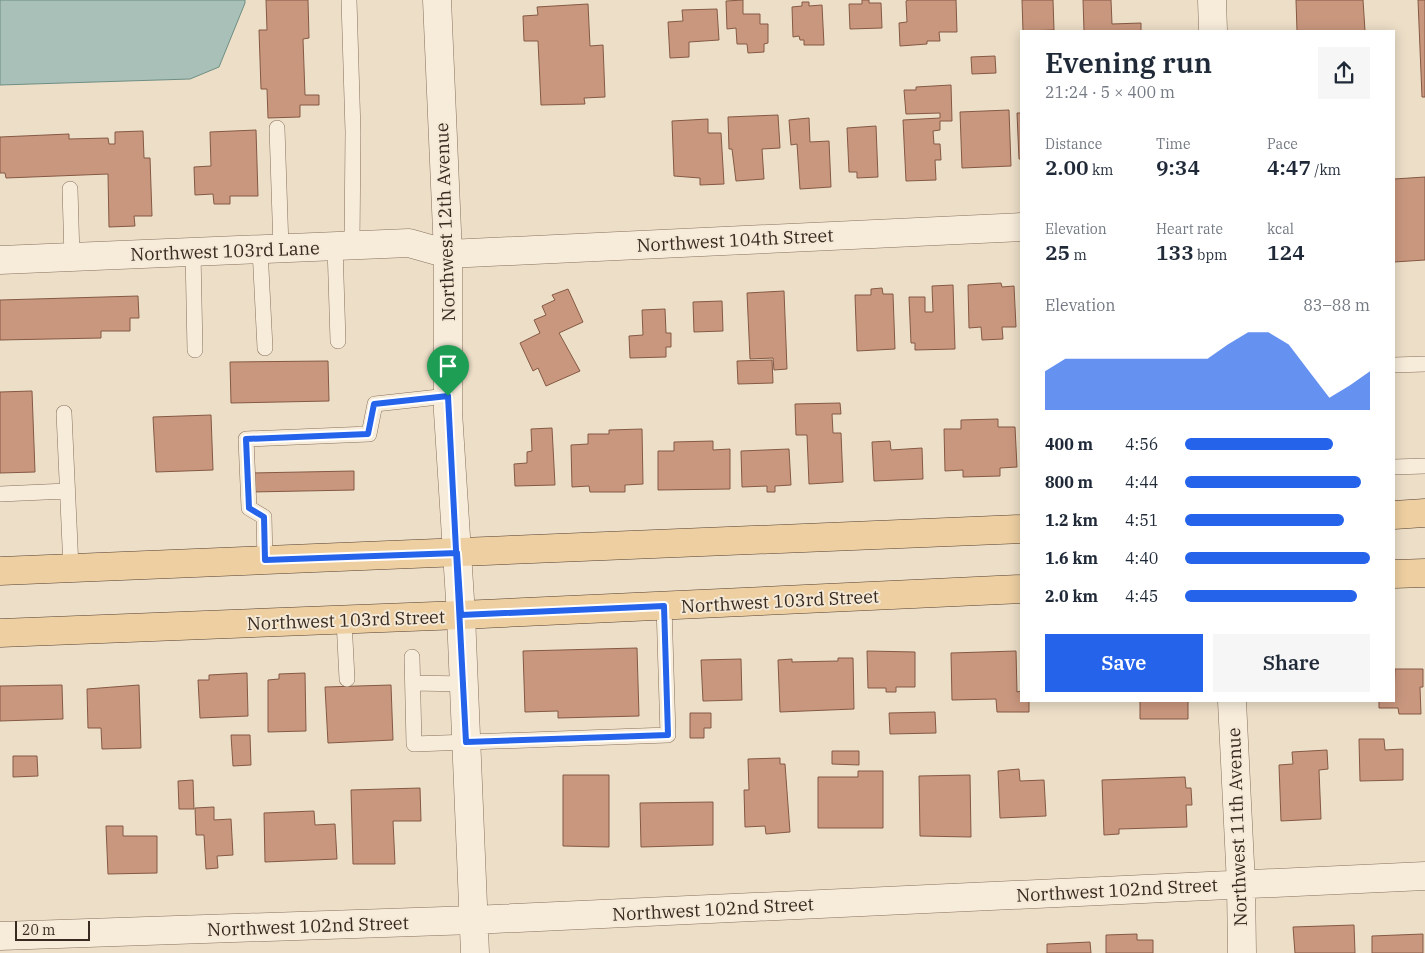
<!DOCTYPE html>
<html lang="en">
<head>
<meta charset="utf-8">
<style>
	body { margin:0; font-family:"IBM Plex Serif",serif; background:#f6f6f7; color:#1f2937; height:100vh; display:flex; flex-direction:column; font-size:19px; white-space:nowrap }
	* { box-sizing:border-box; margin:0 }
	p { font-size:16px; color:#747a83 }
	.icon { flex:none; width:28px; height:28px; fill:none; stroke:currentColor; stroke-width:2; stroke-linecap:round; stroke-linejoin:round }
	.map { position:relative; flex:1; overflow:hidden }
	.drawer { position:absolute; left:1020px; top:30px; width:375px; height:672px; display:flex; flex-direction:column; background:#fff; border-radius:0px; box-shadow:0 2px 12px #0003 }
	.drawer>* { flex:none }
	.scale { position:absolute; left:15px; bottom:12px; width:75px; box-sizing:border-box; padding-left:5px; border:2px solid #382a20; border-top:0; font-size:14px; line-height:18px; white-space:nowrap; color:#382a20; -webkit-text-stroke:4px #f4e9d6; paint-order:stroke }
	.pin { position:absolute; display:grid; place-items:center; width:42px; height:42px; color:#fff; margin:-51px -21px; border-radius:50% 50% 50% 0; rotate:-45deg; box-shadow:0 0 5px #0007 }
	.pin .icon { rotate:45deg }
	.round { display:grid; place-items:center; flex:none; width:52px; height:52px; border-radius:0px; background:#f6f6f7 }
	.overview { display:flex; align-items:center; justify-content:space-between; height:85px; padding:0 25px }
	h1 { font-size:28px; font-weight:600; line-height:38px }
	.figures { display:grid; grid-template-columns:repeat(3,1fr); gap:8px; height:85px; padding:5px 25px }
	.figures div { display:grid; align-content:center }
	.figures b { font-size:21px; font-weight:600 }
	.figures small { font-size:14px; font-weight:400 }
	.figures p { font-size:14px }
	.chart { height:140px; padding:10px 25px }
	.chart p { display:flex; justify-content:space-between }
	.chart svg { width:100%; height:90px; margin-top:5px; fill:#2563eb; opacity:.7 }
	.button { display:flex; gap:10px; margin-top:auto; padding:10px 25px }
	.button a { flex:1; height:58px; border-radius:0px; background:#2563eb; color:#fff; font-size:20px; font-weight:600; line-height:58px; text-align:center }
	.button a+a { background:#f6f6f7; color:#1f2937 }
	ul { padding:0 25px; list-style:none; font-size:16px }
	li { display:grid; grid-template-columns:80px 60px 1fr; align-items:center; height:38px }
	li i { height:12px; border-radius:6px; background:#2563eb }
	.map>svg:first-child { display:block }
</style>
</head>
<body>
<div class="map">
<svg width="1425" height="953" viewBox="0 0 1425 953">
	<rect width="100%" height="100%" fill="#ecdec7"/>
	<path fill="#a8c0b7" stroke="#6f8e84" d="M0,0H245V3L219,67L190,79L0,85Z"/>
	<path fill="#c9977e" stroke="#855944" d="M266,0H308L309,38L303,39L305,95H319V105H300V117L268,118L267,89H261L259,30H267Z
		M743,0V14H760V24H768V43L764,44V52L748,53L747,44H737L736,28L727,29L726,1Z
		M862,0H869V3H881L882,28L850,29L849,4H862Z
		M908,0H956L957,32H939L940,41H927V44L900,46L899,23L907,22L906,1Z
		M1022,0H1053L1054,30L1023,31Z
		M1083,0H1111L1112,24L1141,23V31H1084Z
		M1296,0H1363L1365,31H1297Z
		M1418,0H1425V97H1422Z
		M802,2H809V6L822,5L824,45H804V40H800L799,36L793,37L792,7L802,6Z
		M588,4L590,46L603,45L605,97L584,98L585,104L541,105L538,41H524L523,16L538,15L537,7Z
		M717,9L719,40L689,42V57L670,58L668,22L683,21L682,10Z
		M995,56L996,73L972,74L971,57Z
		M951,85L952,121H940V130L933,131L934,144H940L941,160H935L936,180L906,181L903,120L940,118V113L906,114L904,90H916V87Z
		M1009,110L1011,166L962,168L960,112Z
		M1017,113H1021V159H1019Z
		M778,115L780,148L762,149L764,179L736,181L732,149H729L728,117Z
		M809,118L810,142L829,141L831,187L800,189L797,144L791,145L789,120Z
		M708,119V133H721L724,184L700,185V178L674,176L672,121Z
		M876,126L878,177L857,178V172H849L847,128Z
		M256,130L258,196H230V204H214L213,194L195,195L194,167L211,166L210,132Z
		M143,131L144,158H150L152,216H134L135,226L109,227L108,174L6,178L5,173H0V137L69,134V139L108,138L109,144H115V132Z
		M1425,177V260L1394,262V179Z
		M1001,283L1002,287L1014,286L1016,327H1002L1003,339L982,340L981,327L969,328L968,285Z
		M953,285L955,349L915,350V343H911L909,297H925V312H933L932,286Z
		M882,288L883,294H893L895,349L857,351L855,295H871V289Z
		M568,289L583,322L559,333L580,371L546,386L538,368L533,371L520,343L540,333L534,320L546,315L542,306L555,300L552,295Z
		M784,291L787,369L774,370L773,358L750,359L747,293Z
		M138,296L139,318H130V331H101V338L0,340V300Z
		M722,301L723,331L694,332L693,302Z
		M665,309L666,333H671V347H666V357L630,358L629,336L643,335L642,310Z
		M772,360L773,383L738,384L737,361Z
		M328,361L329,401L231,403L230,362Z
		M32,391L35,472L0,473V392Z
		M840,403L841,414H832L833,433H841L843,482L809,484L807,435H796L795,404Z
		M211,415L213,470L156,472L153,417Z
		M998,419V427H1015L1017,467L1000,468V476L963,477V470L945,471L944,429H961V420Z
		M552,428L555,485L515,486L514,464L527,463V452L532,451L531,429Z
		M642,429L643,484L625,485V492H590L589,486L572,487L571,445L588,444V434H609V430Z
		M713,441V450L730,449V489L658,490V451H674V442Z
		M890,441L891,450L922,448L923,479L874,481L872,442Z
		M789,449L791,485L775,486V492H767V486L742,487L741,451Z
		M354,471V490L251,492V473Z
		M637,648L639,716L558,718V711L525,712L523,651Z
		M867,651L915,652V687H896V692H886V688H868Z
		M1016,651L1017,692L1021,691V701H1029V712H997L996,699L952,700L951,653Z
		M838,658H853L854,709L780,712L778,660L792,659V662L838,661Z
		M741,659L742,700L703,701L701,660Z
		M1395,669H1423V687H1420L1421,714H1399L1398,708H1379V701H1394Z
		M247,673L248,716L200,718L198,680H209V675Z
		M305,673L306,731L268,732V680L279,679V674Z
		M62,685L63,719L0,721V686Z
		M139,685L141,748L102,749L101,728H88L87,689Z
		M391,685L393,740L328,743L325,687Z
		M1140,701H1188V719H1140Z
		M935,712L936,733L890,734L889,713Z
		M690,713H711V728H704V738H690Z
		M231,735H250L251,765L233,766Z
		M1359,739H1384L1385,750L1403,749V780L1360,781Z
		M1327,750L1328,769L1319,770L1321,819L1281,821L1279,765L1293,764L1292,752Z
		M832,751H859V765L832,764Z
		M13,756H37L38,776L13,777Z
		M780,758V764H785L790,832L766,834L765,826L745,827L744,790H749L748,759Z
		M1019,769L1020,781L1044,780L1046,816L1000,818L998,771Z
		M858,771H883V828H818V777H858Z
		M563,775H609V847L563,846Z
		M970,775L971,837L920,836L919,776Z
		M1185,777L1186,788H1191L1192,805H1186L1187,827L1119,829V834L1104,835L1102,780Z
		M193,780L194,809H179L178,781Z
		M420,788L421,821H393L395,864H353L351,790Z
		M713,802V845L641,847L640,803Z
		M214,807V820L231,819L233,855L217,856L218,868L206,869L204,835H196L195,808Z
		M314,811L315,825L335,824L337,859L265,862L264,813Z
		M106,826H123V836H157V873L108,874Z
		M1354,925L1355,953H1295L1293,927Z
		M1137,934V940H1153V953H1106V935Z
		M1423,934V953H1372V936Z
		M1090,942L1091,953H1047V944Z"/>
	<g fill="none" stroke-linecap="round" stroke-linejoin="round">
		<g stroke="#87705d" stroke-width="16">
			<path id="service" d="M349,0L353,132L352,245
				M277,128L281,248
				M70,189L72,257
				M335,246L338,341
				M260,249L265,348
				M193,252L195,350
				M1394,365L1425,364
				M64,413L71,568
				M1394,467L1425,466
				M0,494L67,491
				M265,561L264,517L249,508L246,439L369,434L375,404L448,396
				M344,620L347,679
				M412,657L414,744L668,735L664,606
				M413,683L464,684"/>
		</g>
		<g stroke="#87705d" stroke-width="29">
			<path id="minor" d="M1212,0L1213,31
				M0,260L409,243L448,254L1021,227
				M461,615L475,953
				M1232,701L1241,884L1242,953
				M0,936L473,920L1425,876"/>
		</g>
		<g stroke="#87705d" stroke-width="29">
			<path id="tertiary" d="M437,0L448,254V412L461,615"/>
		</g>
		<g stroke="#553f31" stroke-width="29">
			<path id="primary" d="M1394,515L1425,513
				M0,571L1021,529
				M1394,574L1425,573
				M0,633L461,615L1021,589"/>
		</g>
		<use href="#service" stroke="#f7ecda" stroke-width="15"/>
		<use href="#minor" stroke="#f7ecda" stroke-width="28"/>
		<use href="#tertiary" stroke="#f7ecda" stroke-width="28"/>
		<use href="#primary" stroke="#edcfa1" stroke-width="28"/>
	</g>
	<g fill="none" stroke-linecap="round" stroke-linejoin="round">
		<g stroke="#fff" stroke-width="10">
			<path id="route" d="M448,396L466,742L668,735L664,606L461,615L457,553L265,560L264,517L249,508L246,439L368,434L374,404L448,396"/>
		</g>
		<use href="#route" stroke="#2563eb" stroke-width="6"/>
	</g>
	<g text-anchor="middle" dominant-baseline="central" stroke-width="4" stroke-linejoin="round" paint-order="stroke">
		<g font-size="18" fill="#382a20" stroke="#f4e9d6">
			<text transform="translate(445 222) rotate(-92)">Northwest 12th Avenue</text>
			<text transform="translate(735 240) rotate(-3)">Northwest 104th Street</text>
			<text transform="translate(225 251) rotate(-2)">Northwest 103rd Lane</text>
			<text transform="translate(780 601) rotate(-3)">Northwest 103rd Street</text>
			<text transform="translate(346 620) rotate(-2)">Northwest 103rd Street</text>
			<text transform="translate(1237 827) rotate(-92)">Northwest 11th Avenue</text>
			<text transform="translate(1117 890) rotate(-3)">Northwest 102nd Street</text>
			<text transform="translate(713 909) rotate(-3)">Northwest 102nd Street</text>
			<text transform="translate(308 926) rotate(-2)">Northwest 102nd Street</text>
		</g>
	</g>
</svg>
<div class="scale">20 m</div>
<div class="pin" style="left:448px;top:396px;background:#1e9e55"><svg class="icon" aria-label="arrive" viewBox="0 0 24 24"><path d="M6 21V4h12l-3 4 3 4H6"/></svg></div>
<section class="drawer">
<div class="overview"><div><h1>Evening run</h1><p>21:24 · 5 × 400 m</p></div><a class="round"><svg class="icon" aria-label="share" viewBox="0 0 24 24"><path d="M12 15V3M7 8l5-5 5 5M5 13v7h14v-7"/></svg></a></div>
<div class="figures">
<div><p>Distance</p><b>2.00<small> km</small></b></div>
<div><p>Time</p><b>9:34</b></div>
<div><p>Pace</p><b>4:47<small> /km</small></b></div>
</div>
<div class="figures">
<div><p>Elevation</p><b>25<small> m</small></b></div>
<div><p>Heart rate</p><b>133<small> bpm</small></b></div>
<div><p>kcal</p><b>124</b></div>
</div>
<div class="chart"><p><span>Elevation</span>83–88 m</p>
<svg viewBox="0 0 160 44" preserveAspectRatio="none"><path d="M0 44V25L10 19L20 19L30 19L40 19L50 19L60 19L70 19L80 19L90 12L100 6L110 6L120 12L130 25L140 38L150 32L160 25V44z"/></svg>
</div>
<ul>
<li><b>400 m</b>4:56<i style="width:80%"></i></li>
<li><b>800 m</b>4:44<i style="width:95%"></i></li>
<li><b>1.2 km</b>4:51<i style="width:86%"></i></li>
<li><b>1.6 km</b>4:40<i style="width:100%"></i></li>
<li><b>2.0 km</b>4:45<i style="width:93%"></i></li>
</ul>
<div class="button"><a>Save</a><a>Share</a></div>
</section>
</div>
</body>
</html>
